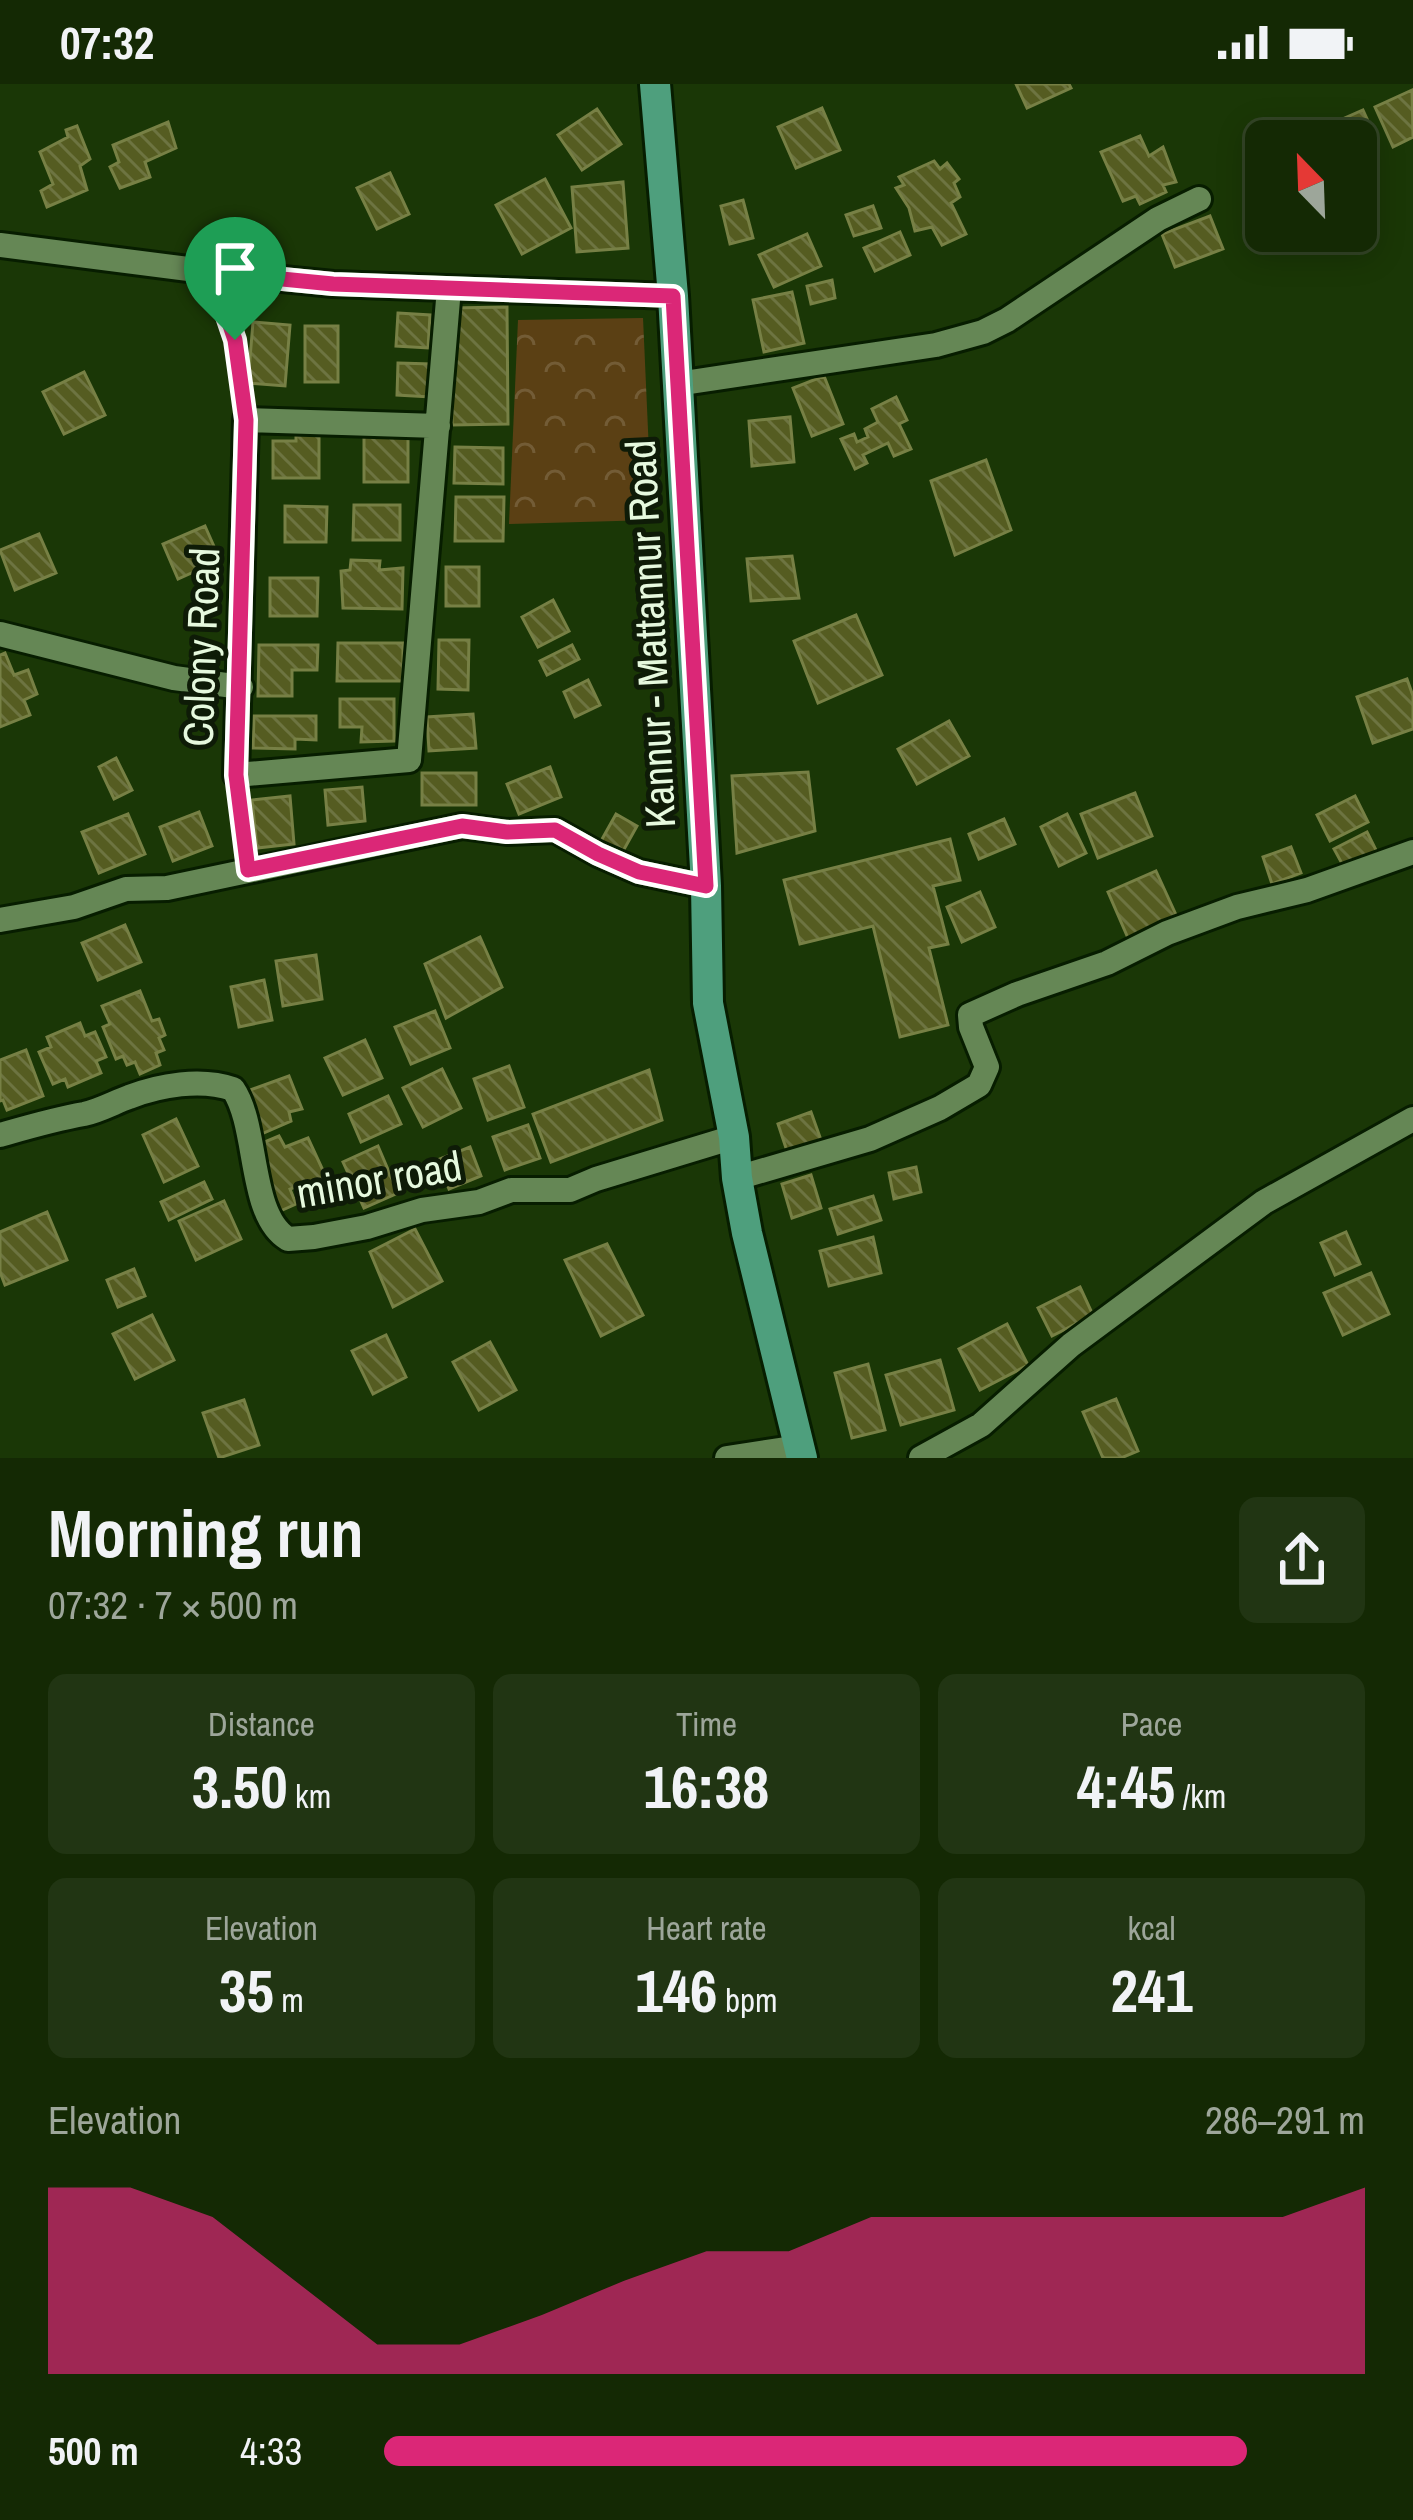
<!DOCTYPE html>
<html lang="en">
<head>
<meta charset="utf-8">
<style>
	body { margin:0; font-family:"Archivo Narrow",sans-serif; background:#213513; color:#f1f3f6; height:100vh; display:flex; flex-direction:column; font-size:45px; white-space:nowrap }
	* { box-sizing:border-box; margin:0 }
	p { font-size:39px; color:#9da69a }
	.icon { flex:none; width:66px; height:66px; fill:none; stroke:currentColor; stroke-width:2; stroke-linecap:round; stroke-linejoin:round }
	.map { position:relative; height:1374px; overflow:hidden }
	.panel { display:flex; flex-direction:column; background:#142904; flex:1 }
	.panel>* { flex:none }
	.needle { width:78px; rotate:337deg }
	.buttons { position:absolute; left:1245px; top:36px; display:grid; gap:24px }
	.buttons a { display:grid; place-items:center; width:132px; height:132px; border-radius:18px; background:#142904; box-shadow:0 6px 30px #0003,0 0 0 3px #334526; font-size:60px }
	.pin { position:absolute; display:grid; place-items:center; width:102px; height:102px; color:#fff; margin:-123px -51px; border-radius:50% 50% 50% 0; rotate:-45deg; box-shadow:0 0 12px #0007 }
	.pin .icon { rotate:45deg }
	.round { display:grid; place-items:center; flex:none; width:126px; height:126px; border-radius:18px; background:#213513 }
	.overview { display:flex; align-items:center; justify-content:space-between; height:204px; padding:0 48px }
	h1 { font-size:66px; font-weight:700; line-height:90px }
	.metrics { display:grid; grid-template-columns:repeat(3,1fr); gap:18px; height:204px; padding:12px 48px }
	.metrics div { display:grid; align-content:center; border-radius:18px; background:#213513; text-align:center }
	.metrics b { font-size:60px; font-weight:700 }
	.metrics small { font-size:33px; font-weight:400 }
	.metrics p { font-size:33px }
	.chart { height:336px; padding:24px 48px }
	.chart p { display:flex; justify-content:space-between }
	.chart svg { width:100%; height:216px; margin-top:12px; fill:#db2777; opacity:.7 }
	ul { padding:0 48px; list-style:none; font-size:39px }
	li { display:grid; grid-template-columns:192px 144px 1fr; align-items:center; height:90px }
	li i { height:30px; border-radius:15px; background:#db2777 }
	.status { display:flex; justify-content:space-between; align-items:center; height:84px; padding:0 60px; background:#142904; direction:ltr }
	.status svg { height:33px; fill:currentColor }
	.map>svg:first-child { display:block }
</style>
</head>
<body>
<div class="status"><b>07:32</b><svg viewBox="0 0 49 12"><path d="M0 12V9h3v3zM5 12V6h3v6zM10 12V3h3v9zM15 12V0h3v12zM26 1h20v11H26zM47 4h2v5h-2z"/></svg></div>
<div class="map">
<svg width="1413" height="1374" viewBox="0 0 1413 1374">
	<defs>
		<pattern id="park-crowns" width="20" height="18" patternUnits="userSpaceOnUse" patternTransform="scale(3)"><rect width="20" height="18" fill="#5b4014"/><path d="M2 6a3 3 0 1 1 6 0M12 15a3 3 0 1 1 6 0" fill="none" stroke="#735c36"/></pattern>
		<pattern id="building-back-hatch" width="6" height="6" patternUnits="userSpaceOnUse" patternTransform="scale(3)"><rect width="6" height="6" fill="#555c21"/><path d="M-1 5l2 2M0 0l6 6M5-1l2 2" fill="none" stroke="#6d7441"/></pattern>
	</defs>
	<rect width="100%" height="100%" fill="#1a3706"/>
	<path fill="url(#park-crowns)" d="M643,234L652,436L509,440L518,236Z"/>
	<path fill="url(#building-back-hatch)" stroke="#778045" stroke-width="3" d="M1016,0H1069L1071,4L1027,24Z
		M1412,6L1413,53L1393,63L1375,23Z
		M822,24L840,66L796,84L778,43Z
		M597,25L621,60L582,86L558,51Z
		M1363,26L1374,50L1356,59L1348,57L1338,37Z
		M168,38L176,64L145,78L150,93L120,104L110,83L119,78L113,61Z
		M77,42L90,75L80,82L87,106L47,123L41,107L53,100L40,68L68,53L66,46Z
		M1140,52L1149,72L1163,63L1176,98L1163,101L1166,108L1140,120L1136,112L1123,117L1101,68Z
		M934,77L940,85L947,79L959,95L954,99L960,113L951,119L966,150L942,161L932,143L915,147L909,124L896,104L904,101L899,93Z
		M390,89L409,130L377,145L357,104Z
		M545,95L571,144L522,170L496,121Z
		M623,98L628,164L577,168L572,103Z
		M743,116L753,154L730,160L721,122Z
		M873,122L881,144L854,152L846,131Z
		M1210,132L1223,165L1175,183L1162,150Z
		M900,148L910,171L875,187L864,164Z
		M807,150L821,182L774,203L759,171Z
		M832,196L835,214L811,220L807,202Z
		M792,208L804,259L764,268L753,216Z
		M507,223L508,340L452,341L451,224Z
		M398,229L430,231L428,264L396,262Z
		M253,238L290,241L285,302L248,299Z
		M305,242H338V298H305Z
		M398,279L431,280L430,313L397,311Z
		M84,288L105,331L64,350L43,308Z
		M824,292L843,340L812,352L793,304Z
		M896,313L907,336L899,340L911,365L894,372L888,359L863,371L867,379L855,385L841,355L854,350L857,358L868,353L865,345L878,338L872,325Z
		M790,333L794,378L752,382L749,337Z
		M296,349H319V394H273V357H296Z
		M364,352H408V398H364Z
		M455,363L503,364V400L454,399Z
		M986,376L1011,446L955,471L931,397Z
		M456,413H504L503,457H455Z
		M354,421H400V456H353Z
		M285,422L327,423L326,458H285Z
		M205,442L220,476L178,495L163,460Z
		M39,450L56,489L15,506L0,466Z
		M792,472L799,514L751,517L747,475Z
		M351,476L380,477L379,486L403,484L402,525L343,524L341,487L350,486Z
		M446,483H479V522H446Z
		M270,494H318L317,532H270Z
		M553,516L569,547L538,563L522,533Z
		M856,531L882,591L818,619L794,557Z
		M439,556H469L468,606L438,605Z
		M338,559H403V597H337Z
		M259,561H318L317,586H292V612H258Z
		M572,561L579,575L547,591L540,577Z
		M5,569L14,591L28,586L37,610L24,616L30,631L0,643V571Z
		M1407,595L1413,612V645L1373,659L1357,613Z
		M588,596L600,621L575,633L564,608Z
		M340,615H394V657L361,658L362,643H340Z
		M473,630L476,664L429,667L427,633Z
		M254,632H316V656L295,655V665L253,664Z
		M949,637L969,672L917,700L898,665Z
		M116,674L132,706L114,715L99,683Z
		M550,683L561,713L519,730L507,700Z
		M808,688L815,747L737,769L732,692Z
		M422,689H476V721H422Z
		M362,703L365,737L328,741L325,706Z
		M1135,709L1152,752L1098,774L1081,730Z
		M290,712L294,760L257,764L252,716Z
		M1355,712L1368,738L1330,757L1317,731Z
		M199,728L212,762L173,777L160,743Z
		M128,730L145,770L99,789L82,748Z
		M616,730L637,742L622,769L601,757Z
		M1067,730L1086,769L1059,782L1041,743Z
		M1004,735L1015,760L979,775L969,750Z
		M1367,748L1377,768L1345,785L1334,765Z
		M950,755L960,796L933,802L948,860L929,864L948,941L900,953L873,842L800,860L784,796Z
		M1291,763L1301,789L1272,800L1263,773Z
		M1156,787L1177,833L1128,854L1108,808Z
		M980,808L995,843L962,858L947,823Z
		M125,841L141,878L98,896L82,859Z
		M480,853L502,903L446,934L425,880Z
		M316,871L322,915L283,922L276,877Z
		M264,896L272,936L239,943L231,903Z
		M140,907L152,937L159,935L165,951L159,954L164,966L156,969L160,981L140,990L135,978L127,981L123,972L116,975L103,943L110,940L102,922Z
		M435,927L450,964L411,980L395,943Z
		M80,939L85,952L95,948L106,973L96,977L101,989L68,1003L65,995L53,1000L39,968L51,963L47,953Z
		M365,956L382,994L343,1011L325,974Z
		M26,966L43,1012L7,1026L3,1016L0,1017V976Z
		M509,982L524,1023L488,1036L474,995Z
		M442,985L461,1024L423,1043L403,1004Z
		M649,986L662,1036L551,1078L533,1030Z
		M289,992L302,1025L289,1028L291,1037L259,1051L242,1009Z
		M388,1012L401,1040L361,1058L349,1030Z
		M811,1028L821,1056L787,1067L778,1040Z
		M176,1035L198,1082L164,1098L143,1051Z
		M528,1041L540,1074L505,1086L493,1053Z
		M279,1052L285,1063L308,1054L332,1106L310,1114L303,1100L290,1105L296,1120L278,1128L255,1062Z
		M378,1062L398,1109L364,1124L343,1078Z
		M470,1063L481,1092L449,1105L437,1076Z
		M916,1083L921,1108L894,1115L889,1089Z
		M811,1091L821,1124L792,1134L782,1100Z
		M204,1098L212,1115L169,1136L161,1118Z
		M873,1112L881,1136L838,1150L830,1125Z
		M224,1117L241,1155L196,1176L179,1137Z
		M47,1128L67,1176L5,1201L0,1188V1148Z
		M415,1145L442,1197L393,1223L370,1168Z
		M1346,1148L1360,1180L1335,1191L1321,1159Z
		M873,1153L881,1189L829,1202L820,1167Z
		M607,1160L643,1231L601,1252L565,1176Z
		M134,1185L145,1212L118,1223L107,1196Z
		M1371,1189L1389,1230L1343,1251L1324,1209Z
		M1080,1203L1093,1231L1052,1252L1038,1224Z
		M152,1231L174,1276L135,1295L113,1250Z
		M1007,1240L1028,1281L980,1306L959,1265Z
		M386,1251L406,1293L373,1310L352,1267Z
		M490,1258L516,1306L479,1326L453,1278Z
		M940,1276L954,1326L901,1341L886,1291Z
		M868,1280L885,1346L852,1354L835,1289Z
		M1116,1315L1138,1367L1121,1374H1103L1083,1328Z
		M244,1316L259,1361L219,1374L203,1329Z"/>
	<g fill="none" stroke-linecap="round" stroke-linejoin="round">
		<g stroke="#071d00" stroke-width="30">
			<path id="street" d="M0,161L212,188L333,200L673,212
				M677,300L936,261L983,248L1007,236L1158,135L1199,115
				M438,342L246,336L236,691L409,676L449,204
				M0,550L174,594L241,603
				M0,836L74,823L126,805L167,804L462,742L507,748L555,746L598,770L639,788L706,802
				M0,1051C28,1043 55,1035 84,1030C99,1027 115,1018 129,1013C160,1001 201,994 233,1005C259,1043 248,1131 288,1155L314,1153L367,1143L422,1126L479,1118L511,1106H570L596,1095L734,1053
				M737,1094L870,1055L940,1024L979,1001L987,983L971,943L970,931L1017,910L1107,879L1167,849L1237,823L1307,806L1413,768
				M727,1374L799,1363
				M921,1374L981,1341L1071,1261L1264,1118L1413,1035"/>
		</g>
		<g stroke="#071d00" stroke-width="36">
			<path id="secondary" d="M655,0L673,212L706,802L708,919L734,1053L737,1094L747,1149L802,1374"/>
		</g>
		<path stroke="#678057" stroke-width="4.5" stroke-dasharray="6 9" stroke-linecap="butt" d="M221,216L234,256L242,310
			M239,715L245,763"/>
		<use href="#street" stroke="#658755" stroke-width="24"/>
		<use href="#secondary" stroke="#4e9f7d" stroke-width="30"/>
	</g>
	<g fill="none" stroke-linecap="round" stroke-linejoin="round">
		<g stroke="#fff" stroke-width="24">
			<path id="route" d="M212,188L333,200L673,212L706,802L639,788L598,770L555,746L507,748L462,742L248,786L236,691L246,336L235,256Z"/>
		</g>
		<use href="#route" stroke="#db2777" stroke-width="15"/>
	</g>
	<g text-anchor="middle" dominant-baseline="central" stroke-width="10" stroke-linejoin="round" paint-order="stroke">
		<g font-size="42" fill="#e6f9de" stroke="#0e1b07">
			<text transform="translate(650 550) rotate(-93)">Kannur - Mattannur Road</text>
			<text transform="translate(201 563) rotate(-88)">Colony Road</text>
			<text transform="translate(379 1095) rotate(-10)">minor road</text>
		</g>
	</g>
</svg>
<div class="buttons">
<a><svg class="needle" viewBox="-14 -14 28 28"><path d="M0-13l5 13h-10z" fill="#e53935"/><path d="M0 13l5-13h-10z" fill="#9da69a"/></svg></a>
</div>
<div class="pin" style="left:235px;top:256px;background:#1e9e55"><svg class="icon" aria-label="arrive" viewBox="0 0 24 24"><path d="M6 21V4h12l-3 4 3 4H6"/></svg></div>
</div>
<section class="panel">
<div class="overview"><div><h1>Morning run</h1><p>07:32 · 7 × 500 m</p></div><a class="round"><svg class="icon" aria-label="share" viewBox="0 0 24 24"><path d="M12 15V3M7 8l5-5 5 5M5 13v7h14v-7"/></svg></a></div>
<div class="metrics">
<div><p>Distance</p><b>3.50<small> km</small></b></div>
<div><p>Time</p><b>16:38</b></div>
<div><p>Pace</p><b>4:45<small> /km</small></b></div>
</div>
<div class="metrics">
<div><p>Elevation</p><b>35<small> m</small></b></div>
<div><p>Heart rate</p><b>146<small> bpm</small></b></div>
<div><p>kcal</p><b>241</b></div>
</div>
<div class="chart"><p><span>Elevation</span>286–291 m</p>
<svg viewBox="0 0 160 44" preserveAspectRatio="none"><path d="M0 44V6L10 6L20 12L30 25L40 38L50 38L60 32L70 25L80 19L90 19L100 12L110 12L120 12L130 12L140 12L150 12L160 6V44z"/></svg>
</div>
<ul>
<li><b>500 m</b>4:33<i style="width:88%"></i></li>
</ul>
</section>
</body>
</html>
